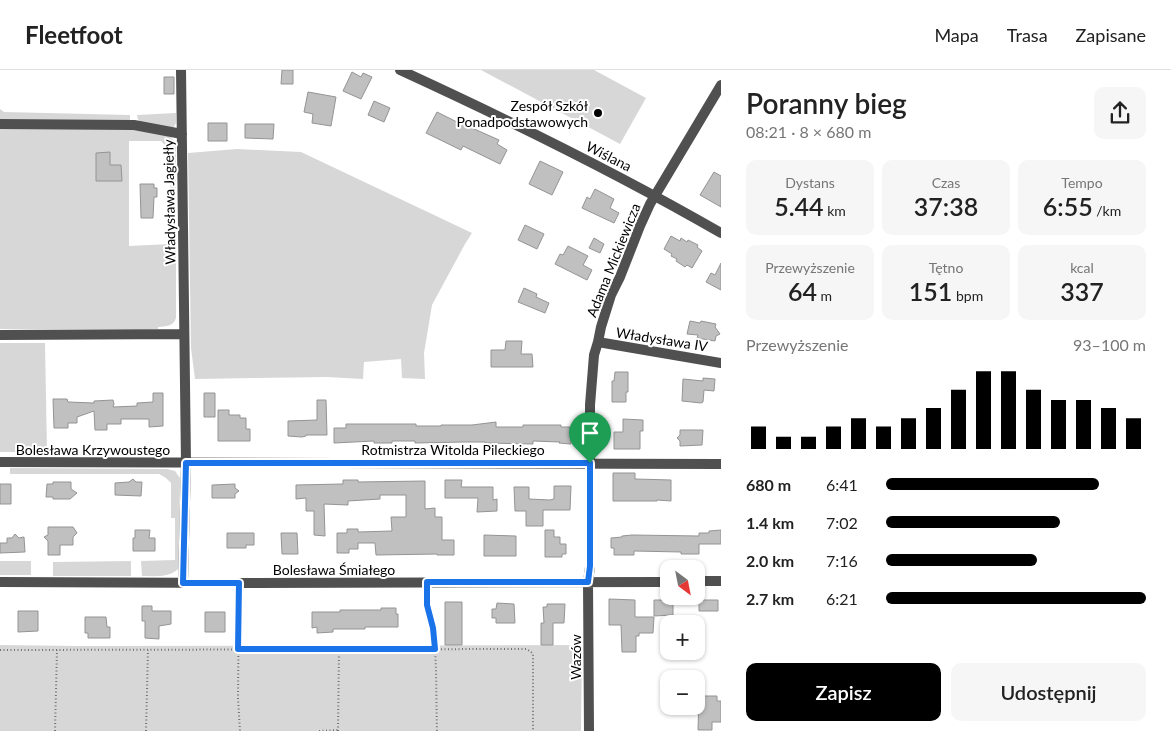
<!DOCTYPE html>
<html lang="pl">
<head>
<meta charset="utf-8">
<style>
	body { margin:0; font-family:Lato,sans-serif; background:#f6f6f6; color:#222; height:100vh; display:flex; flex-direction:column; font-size:19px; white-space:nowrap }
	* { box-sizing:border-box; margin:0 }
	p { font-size:16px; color:#767676 }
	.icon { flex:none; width:28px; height:28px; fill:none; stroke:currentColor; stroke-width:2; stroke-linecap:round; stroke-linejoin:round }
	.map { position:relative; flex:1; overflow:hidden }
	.side { display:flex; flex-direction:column; background:#fff; width:450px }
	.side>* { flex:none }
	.needle { width:32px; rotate:148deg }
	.controls { position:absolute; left:660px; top:490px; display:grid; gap:10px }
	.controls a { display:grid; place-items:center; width:45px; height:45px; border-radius:10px; background:#fff; box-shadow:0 1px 4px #0004; font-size:25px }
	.pin { position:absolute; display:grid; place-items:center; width:42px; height:42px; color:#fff; margin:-51px -21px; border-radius:50% 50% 50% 0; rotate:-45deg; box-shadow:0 0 5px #0007 }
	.pin .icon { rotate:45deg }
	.round { display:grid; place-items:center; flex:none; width:52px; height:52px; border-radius:10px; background:#f6f6f6 }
	.headline { display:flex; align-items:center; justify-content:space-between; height:85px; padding:0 25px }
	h1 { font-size:28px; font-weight:600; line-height:38px }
	.stats { display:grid; grid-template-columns:repeat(3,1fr); gap:8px; height:85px; padding:5px 25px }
	.stats div { display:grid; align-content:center; border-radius:10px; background:#f6f6f6; text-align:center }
	.stats b { font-size:25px; font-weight:600 }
	.stats small { font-size:14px; font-weight:400 }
	.stats p { font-size:14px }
	.chart { height:140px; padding:10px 25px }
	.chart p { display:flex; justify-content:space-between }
	.chart svg { width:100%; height:90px; margin-top:5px; stroke:#000; stroke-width:6 }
	.cta { display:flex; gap:10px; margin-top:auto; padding:10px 25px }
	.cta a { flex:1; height:58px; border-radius:10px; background:#000; color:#fff; font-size:20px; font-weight:600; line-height:58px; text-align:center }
	.cta a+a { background:#f6f6f6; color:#222 }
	ul { padding:0 25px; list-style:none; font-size:16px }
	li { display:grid; grid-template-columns:80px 60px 1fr; align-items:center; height:38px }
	li i { height:12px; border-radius:6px; background:#000 }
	header { display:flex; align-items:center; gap:30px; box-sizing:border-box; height:70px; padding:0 25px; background:#fff; border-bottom:1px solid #e0e0e0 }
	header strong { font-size:24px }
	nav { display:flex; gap:28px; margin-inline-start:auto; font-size:18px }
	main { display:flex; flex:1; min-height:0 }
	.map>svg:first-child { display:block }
</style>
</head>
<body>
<header>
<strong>Fleetfoot</strong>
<nav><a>Mapa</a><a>Trasa</a><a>Zapisane</a></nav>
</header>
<main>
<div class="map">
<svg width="721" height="661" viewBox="0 0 721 661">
	<rect width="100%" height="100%" fill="#fff"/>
	<path fill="#d7d7d7" d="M481,0H594L646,28L620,74Z
		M0,2V39L4,42L130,45V50L127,51L0,50Z
		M176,43V53L174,57C167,58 146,56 141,52C137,49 138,49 137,45Z
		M0,59H127L165,65C170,66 173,69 176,74V137H170L171,81L161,71H129V176L170,174V147H176V248C173,257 166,256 158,257V259H0Z
		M237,79L301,82L472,163L465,174L432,235L424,283L425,309L402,308L401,289L364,292L363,309L327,307L195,309L191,278L188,83Z
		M0,273H45L47,382H0Z
		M10,398L167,399L175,401L180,408L179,498C170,508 155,506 142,506L141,491L175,490V448H171V413L166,408L159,404H10Z
		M0,491H31V505H0Z
		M131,491V506H53V492Z
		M0,575L78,576L582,575L581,661H0Z"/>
	<path fill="#c0c0c0" stroke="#949494" d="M282,0H293V14H281Z
		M352,2L361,7L363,3L372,7L361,29L343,21Z
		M164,7H174V24H164Z
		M308,22L336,27L331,56L312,53L313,44L304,42Z
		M374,31L390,38L384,52L368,45Z
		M437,42L459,53L460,51L472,57V58L499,70L497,74L507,80L500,94L463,76L461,80L426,63Z
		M208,53H227V71H208Z
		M245,54H274L273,69L245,68Z
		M110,82V95H121L122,111H96V83Z
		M540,91L563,102L552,125L529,114Z
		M714,102L721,106V137L700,125Z
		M140,114H154V118H157V127H154L153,148H141Z
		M595,119L614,129L610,138L619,143L614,153L582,138L587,127L590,129Z
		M525,155L544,164L537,179L518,170Z
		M671,166L680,171L681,168L687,172L688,170L698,175L697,177L702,181L692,198L687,195L685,197L676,191L677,189L671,186L672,184L664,179Z
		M594,168L604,174L600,183L589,178Z
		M568,176L588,186L583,195L592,200L587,210L555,194L560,184L563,185Z
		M721,193V220L706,212L711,203L715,205Z
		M524,218L537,224L536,227L549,233L545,243L518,232Z
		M690,251L700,253L701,251L716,254L715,257L720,264L716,266L715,271L697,268L698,265L687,264Z
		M506,271H522L521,284H532L533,297H491V280H505Z
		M615,302H628V322H626V332H612V311H614Z
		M703,308L715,309L714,321L704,320L703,332L701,333L682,331L683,309L703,311Z
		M153,323H163V356L149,357V349H121V354H107V360H95L94,341L77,347V353H68V358H54L53,329H67L68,332L94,333V331L113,330L114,334L113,337L137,336V333L153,332Z
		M204,323H215V347H204Z
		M317,330H326L327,365H306V366L302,367L288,366V351L317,350Z
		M218,340H229V345H240V348H246V359H250V371H218Z
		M623,349L643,350V361H640V379H614V362H623Z
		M496,352V357H523V355H561V357H570L571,374L559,373L560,372L533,371V374L485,373V372H464L415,373V371H392V373H374V371L334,373V358H346V354H416V356H441V355H472Z
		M680,360H703L702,375L680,376V371L677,368L680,365Z
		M613,403H635V409L671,410V431L657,430V431H613Z
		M133,409L136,412H142L141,426L115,425V413L129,412Z
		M343,410H358V412L425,411V439L435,438V447H442V470H454V485H437V484L376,485L375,473H358V479H349V483H337V463H347V459H358V462L392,461L391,447H406V425H380V429L348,431V435L324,434L325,466L314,465V441H306V428L296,429V415L343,414Z
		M445,410H462L461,417H493V430L497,429V441L477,442L478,428H445Z
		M53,412H71V419L77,423L70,429H53V427H46L47,414H53Z
		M0,414H11V434H0Z
		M235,414V418L239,421L235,424V428H212V415Z
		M554,416H571L570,440H543V456H526V441H515L514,417H529V429L550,430L554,429Z
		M48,457H73L77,463L73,467V475H60V485H48V471L44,467L48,465Z
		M135,460H150L149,468H155V481H133V468H135Z
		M545,460H554V467H560V474H566V484H562V487H545Z
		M721,460V474H699V484H681V482L634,481V485H614V478H611V468L622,467V466L632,465L699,466V463H709V461Z
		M227,463H254V475H246V478H227Z
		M281,463H297L298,484H282Z
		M15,464L19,468L24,467L25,482L0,483V473H7V468H12Z
		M484,465L516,466V486H484Z
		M609,529L635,530V547H654L653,563H639V566H636V582H622L621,555H609Z
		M654,530H673V545L654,546Z
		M699,530H718V541H699Z
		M445,532H462V575H445Z
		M497,533L514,534L515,553H496V548H492V539H496Z
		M547,534H565L564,553H553V575H541V553H544L543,537H547Z
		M142,536H152V541H171V554L159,556V569L145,568V551H142Z
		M381,538H396V544H398V557H365V559H333V562L317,563V557L312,558V542H340V540H381Z
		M18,541H38V561L18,562Z
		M205,542H225V562H205Z
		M85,547H106L107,557H110V568H88V563H85Z
		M699,626H717V631H721V652H712V660H698Z"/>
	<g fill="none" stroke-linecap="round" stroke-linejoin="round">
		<path stroke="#727272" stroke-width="2" stroke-dasharray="1 2.5" stroke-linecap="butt" d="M239,523L238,628L240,661
			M427,524C427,539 433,552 434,567C437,598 436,630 437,661
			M0,580L526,579L530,581L533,584V661
			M55,661L57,580
			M146,661L148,580
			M319,661L338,660
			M338,661L339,579"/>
		<path stroke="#505050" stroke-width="10" d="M181,0L186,393L183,513
			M400,0C509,50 617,103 721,163
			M0,54L134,55L182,64
			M0,265L184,264
			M598,272L721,293
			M0,392L721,394
			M696,511H721
			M0,512L239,513L669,512
			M589,661L588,512L590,497V335L594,285L598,272L601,257L611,225L620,207L640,156L650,134L721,15"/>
	</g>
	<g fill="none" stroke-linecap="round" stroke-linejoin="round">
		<g stroke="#fff" stroke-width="10">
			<path id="route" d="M186,393H590V496L588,512H427V535L433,558L435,579H238L239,513H183Z"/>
		</g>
		<use href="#route" stroke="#1a73e8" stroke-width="6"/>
	</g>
	<circle fill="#000" stroke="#fff" stroke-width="2" cx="598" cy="43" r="5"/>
	<g text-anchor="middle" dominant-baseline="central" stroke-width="4" stroke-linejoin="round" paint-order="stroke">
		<g font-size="14" fill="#000" stroke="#fff" text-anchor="end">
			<text x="588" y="35">Zespół Szkół<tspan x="588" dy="16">Ponadpodstawowych</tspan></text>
		</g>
		<g font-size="14" fill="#000" stroke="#fff">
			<text transform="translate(609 86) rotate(27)">Wiślana</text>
			<text transform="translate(169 132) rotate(-91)">Władysława Jagiełły</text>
			<text transform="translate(613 190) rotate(-68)">Adama Mickiewicza</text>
			<text transform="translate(662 269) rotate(9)">Władysława IV</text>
			<text x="93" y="379">Bolesława Krzywoustego</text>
			<text x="453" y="379">Rotmistrza Witolda Pileckiego</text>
			<text x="334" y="499">Bolesława Śmiałego</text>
			<text transform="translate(575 587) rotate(-90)">Wazów</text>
		</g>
	</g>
</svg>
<div class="controls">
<a><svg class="needle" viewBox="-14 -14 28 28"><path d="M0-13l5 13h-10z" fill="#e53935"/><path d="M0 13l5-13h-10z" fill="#767676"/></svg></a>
<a>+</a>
<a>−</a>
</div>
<div class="pin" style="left:590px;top:393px;background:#1e9e55"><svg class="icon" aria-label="arrive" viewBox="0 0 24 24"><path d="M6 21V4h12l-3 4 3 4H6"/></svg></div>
</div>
<section class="side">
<div class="headline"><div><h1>Poranny bieg</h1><p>08:21 · 8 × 680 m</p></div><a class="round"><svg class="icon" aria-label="share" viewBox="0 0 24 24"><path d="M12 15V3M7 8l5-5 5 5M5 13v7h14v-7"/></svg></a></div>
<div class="stats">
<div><p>Dystans</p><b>5.44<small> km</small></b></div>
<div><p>Czas</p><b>37:38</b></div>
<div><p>Tempo</p><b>6:55<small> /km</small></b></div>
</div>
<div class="stats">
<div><p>Przewyższenie</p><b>64<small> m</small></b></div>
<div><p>Tętno</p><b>151<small> bpm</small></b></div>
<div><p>kcal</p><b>337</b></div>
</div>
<div class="chart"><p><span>Przewyższenie</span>93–100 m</p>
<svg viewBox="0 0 160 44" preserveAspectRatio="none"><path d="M5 44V33M15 44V38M25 44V38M35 44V33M45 44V29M55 44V33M65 44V29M75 44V24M85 44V15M95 44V6M105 44V6M115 44V15M125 44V20M135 44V20M145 44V24M155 44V29"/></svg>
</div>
<ul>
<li><b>680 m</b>6:41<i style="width:82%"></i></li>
<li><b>1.4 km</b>7:02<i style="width:67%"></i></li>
<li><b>2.0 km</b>7:16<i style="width:58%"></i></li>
<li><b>2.7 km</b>6:21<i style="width:100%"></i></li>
</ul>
<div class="cta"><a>Zapisz</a><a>Udostępnij</a></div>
</section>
</main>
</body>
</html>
